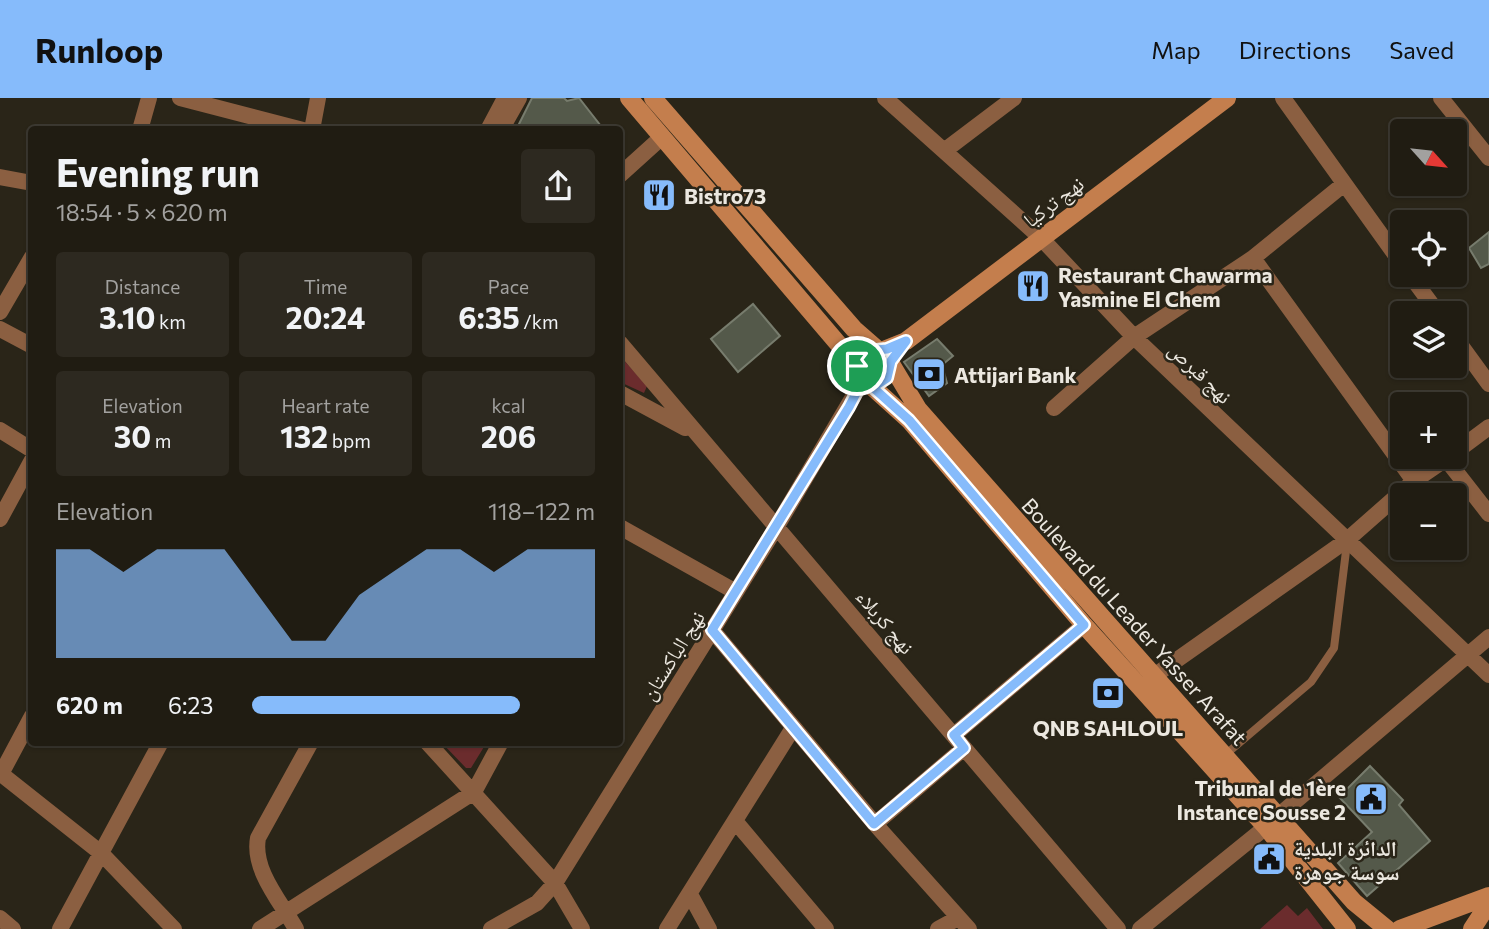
<!DOCTYPE html>
<html lang="en">
<head>
<meta charset="utf-8">
<style>
	body { margin:0; font-family:Commissioner,"Noto Naskh Arabic",sans-serif; background:#2d2920; color:#f1f3f6; height:100vh; display:flex; flex-direction:column; font-size:26px; white-space:nowrap }
	* { box-sizing:border-box; margin:0 }
	p { font-size:23px; color:#a2a19f }
	.icon { flex:none; width:38px; height:38px; fill:none; stroke:currentColor; stroke-width:2; stroke-linecap:round; stroke-linejoin:round }
	.map { position:relative; flex:1; overflow:hidden }
	.panel { position:absolute; left:28px; top:28px; width:595px; height:620px; display:flex; flex-direction:column; background:#201c12; border-radius:7px; box-shadow:0 2px 5px #0004,0 0 0 2px #3d3a32 }
	.panel>* { flex:none }
	.needle { width:46px; rotate:117deg }
	.controls { position:absolute; left:1390px; top:21px; display:grid; gap:14px }
	.controls a { display:grid; place-items:center; width:77px; height:77px; border-radius:7px; background:#201c12; box-shadow:0 2px 5px #0004,0 0 0 2px #3d3a32; font-size:35px }
	.pin { position:absolute; display:grid; place-items:center; width:60px; height:60px; color:#fff; margin:-30px; border:4px solid #fff; border-radius:50%; box-shadow:0 2px 7px #0007 }
	.round { display:grid; place-items:center; flex:none; width:74px; height:74px; border-radius:7px; background:#2d2920 }
	.headline { display:flex; align-items:center; justify-content:space-between; height:119px; padding:0 28px }
	h1 { font-size:38px; font-weight:700; line-height:52px }
	.stats { display:grid; grid-template-columns:repeat(3,1fr); gap:10px; height:119px; padding:7px 28px }
	.stats div { display:grid; align-content:center; border-radius:7px; background:#2d2920; text-align:center }
	.stats b { font-size:30px; font-weight:700 }
	.stats small { font-size:19px; font-weight:400 }
	.stats p { font-size:19px }
	.chart { height:196px; padding:14px 28px }
	.chart p { display:flex; justify-content:space-between }
	.chart svg { width:100%; height:126px; margin-top:7px; fill:#86bbfb; opacity:.7 }
	ul { padding:0 28px; list-style:none; font-size:23px }
	li { display:grid; grid-template-columns:112px 84px 1fr; align-items:center; height:52px }
	li i { height:18px; border-radius:9px; background:#86bbfb }
	header { display:flex; align-items:center; gap:42px; box-sizing:border-box; height:98px; padding:0 35px; background:#86bbfb; color:#111 }
	header strong { font-size:33px }
	nav { display:flex; gap:38px; margin-inline-start:auto; font-size:24px }
	.map>svg:first-child { display:block }
</style>
</head>
<body>
<header>
<strong>Runloop</strong>
<nav><a>Map</a><a>Directions</a><a>Saved</a></nav>
</header>
<div class="map">
<svg width="1489" height="831" viewBox="0 0 1489 831">
	<rect width="100%" height="100%" fill="#2a2518"/>
	<path fill="#6b2c2d" d="M620,258L647,288L644,295L620,284Z
		M441,644H487L471,670H466Z
		M1287,807L1298,818L1307,810L1323,831H1260Z"/>
	<path fill="#54594a" stroke="#777c6d" stroke-width="2" d="M532,0H564L567,3L579,0L604,32H516Z
		M1489,134V166L1481,170L1469,150Z
		M753,206L780,238L738,274L711,241Z
		M937,241L953,258L942,267L947,285L929,298L904,264Z
		M1370,668L1403,702L1399,707L1430,743L1367,798L1338,765L1372,734L1339,699Z"/>
	<g fill="none" stroke-linecap="round" stroke-linejoin="round">
		<path stroke="#8b5f41" stroke-width="8" d="M1225,657L1311,584L1334,550L1347,445"/>
		<path stroke="#8b5f41" stroke-width="16" d="M180,0L303,32
			M885,0L1041,140L1134,239L1489,577
			M1283,0L1402,166
			M1441,0L1489,60
			M140,32L149,0
			M312,32L318,0
			M488,32L505,0
			M501,32L519,0
			M944,53L1014,0
			M620,77L662,39
			M0,79L32,85
			M1253,160L1414,383
			M1410,177L1438,215
			M0,214L32,159
			M0,231L32,248
			M1454,238L1489,286
			M620,245L1118,831
			M620,295L685,330
			M1054,310L1134,239L1253,160L1344,86
			M0,332L32,352
			M1454,355L1489,329
			M1446,361L1489,416
			M0,421L32,362
			M620,429L736,494
			M712,532L875,726L969,831
			M1154,578L1347,442L1414,383L1449,359
			M954,637L1084,527
			M427,644L555,785L582,831
			M0,675L101,755L174,831
			M1,676L32,618
			M1278,718L1489,539
			M735,723L826,831
			M875,726L964,650
			M691,798L709,831
			M0,820L13,831
			M60,831L161,644
			M260,831L474,694L501,644
			M296,831C281,804 252,772 258,740L311,644
			M491,831L537,805L555,785L777,428L863,282
			M667,831L793,630
			M938,831L958,820
			M1140,831L1266,729"/>
		<path stroke="#c47e4d" stroke-width="18" d="M629,0L857,268
			M653,0L854,231L878,252
			M881,253L906,243L1227,0
			M891,266L918,311L1354,804L1387,831
			M868,285L909,322L1084,527L1266,729L1347,831
			M1400,831L1489,798
			M1472,831L1489,805"/>
	</g>
	<g fill="none" stroke-linecap="round" stroke-linejoin="round">
		<g stroke="#fff" stroke-width="14">
			<path id="route" d="M906,243L891,263L887,280L878,286L868,285L909,322L1084,527L954,637L964,650L874,726L712,532L849,309L863,282C855,272 856,261 866,253L887,251Z"/>
		</g>
		<use href="#route" stroke="#86bbfb" stroke-width="9"/>
	</g>
	<defs>
		<g id="restaurant-square" transform="scale(1.75)"><rect x="-9" y="-9" width="18" height="18" rx="4" fill="#86bbfb" stroke="#2a2518"/><path d="M-5-6h1v4h1v-4h1v4h1v-4h1v5L-1.5 .5V6h-2V.5L-5-1ZM5-6V6H3V1.5H1.5Q1.5-4 5-6Z" fill="#111"/></g>
		<g id="bank-square" transform="scale(1.75)"><rect x="-9" y="-9" width="18" height="18" rx="4" fill="#86bbfb" stroke="#2a2518"/><path d="M-6-4H6V4H-6ZM0-2.3a2.3 2.3 0 1 0 0 4.6a2.3 2.3 0 1 0 0-4.6Z" fill="#111"/></g>
		<g id="civic-square" transform="scale(1.75)"><rect x="-9" y="-9" width="18" height="18" rx="4" fill="#86bbfb" stroke="#2a2518"/><path d="M-.6-6.5H3V-4.5H.6V-3L4-1V1h2V6H-6V1h2V-1L-.6-3ZM-1.2 2.5V6h2.4V2.5Z" fill="#111"/></g>
	</defs>
	<g fill-rule="evenodd">
		<use href="#restaurant-square" x="659" y="97"/>
		<use href="#restaurant-square" x="1033" y="188"/>
		<use href="#bank-square" x="929" y="276"/>
		<use href="#bank-square" x="1108" y="595"/>
		<use href="#civic-square" x="1371" y="701"/>
		<use href="#civic-square" x="1269" y="761"/>
	</g>
	<g text-anchor="middle" dominant-baseline="central" stroke-width="5" stroke-linejoin="round" paint-order="stroke">
		<g font-size="21" font-weight="bold" fill="#ece8e0" stroke="#2a2518" text-anchor="start">
			<text x="684" y="97">Bistro73</text>
			<text x="1058" y="176">Restaurant Chawarma<tspan x="1058" dy="24">Yasmine El Chem</tspan></text>
			<text x="954" y="276">Attijari Bank</text>
			<text x="1108" y="629" text-anchor="middle">QNB SAHLOUL</text>
			<text x="1346" y="689" text-anchor="end">Tribunal de 1ère<tspan x="1346" dy="24">Instance Sousse 2</tspan></text>
			<text x="1294" y="749">الدائرة البلدية<tspan x="1294" dy="24">سوسة جوهرة</tspan></text>
		</g>
		<g font-size="21" fill="#ece8e0" stroke="#2a2518">
			<text transform="translate(1053 103) rotate(-37)">نهج تركيا</text>
			<text transform="translate(1201 274) rotate(44)">نهج قبرص</text>
			<text transform="translate(886 523) rotate(50)">نهج كربلاء</text>
			<text transform="translate(1135 523) rotate(48)">Boulevard du Leader Yasser Arafat</text>
			<text transform="translate(672 557) rotate(-58)">نهج الباكستان</text>
		</g>
	</g>
</svg>
<div class="controls">
<a><svg class="needle" viewBox="-14 -14 28 28"><path d="M0-13l5 13h-10z" fill="#e53935"/><path d="M0 13l5-13h-10z" fill="#a2a19f"/></svg></a>
<a><svg class="icon" aria-label="locate" viewBox="0 0 24 24"><circle cx="12" cy="12" r="6"/><path d="M12 2v4M12 18v4M2 12h4M18 12h4"/></svg></a>
<a><svg class="icon" aria-label="layers" viewBox="0 0 24 24"><path d="M12 4l9 5-9 5-9-5zM3 14l9 5 9-5"/></svg></a>
<a>+</a>
<a>−</a>
</div>
<div class="pin" style="left:857px;top:268px;background:#1e9e55"><svg class="icon" aria-label="arrive" viewBox="0 0 24 24"><path d="M6 21V4h12l-3 4 3 4H6"/></svg></div>
<section class="panel">
<div class="headline"><div><h1>Evening run</h1><p>18:54 · 5 × 620 m</p></div><a class="round"><svg class="icon" aria-label="share" viewBox="0 0 24 24"><path d="M12 15V3M7 8l5-5 5 5M5 13v7h14v-7"/></svg></a></div>
<div class="stats">
<div><p>Distance</p><b>3.10<small> km</small></b></div>
<div><p>Time</p><b>20:24</b></div>
<div><p>Pace</p><b>6:35<small> /km</small></b></div>
</div>
<div class="stats">
<div><p>Elevation</p><b>30<small> m</small></b></div>
<div><p>Heart rate</p><b>132<small> bpm</small></b></div>
<div><p>kcal</p><b>206</b></div>
</div>
<div class="chart"><p><span>Elevation</span>118–122 m</p>
<svg viewBox="0 0 160 44" preserveAspectRatio="none"><path d="M0 44V6L10 6L20 14L30 6L40 6L50 6L60 22L70 38L80 38L90 22L100 14L110 6L120 6L130 14L140 6L150 6L160 6V44z"/></svg>
</div>
<ul>
<li><b>620 m</b>6:23<i style="width:78%"></i></li>
</ul>
</section>
</div>
</body>
</html>
